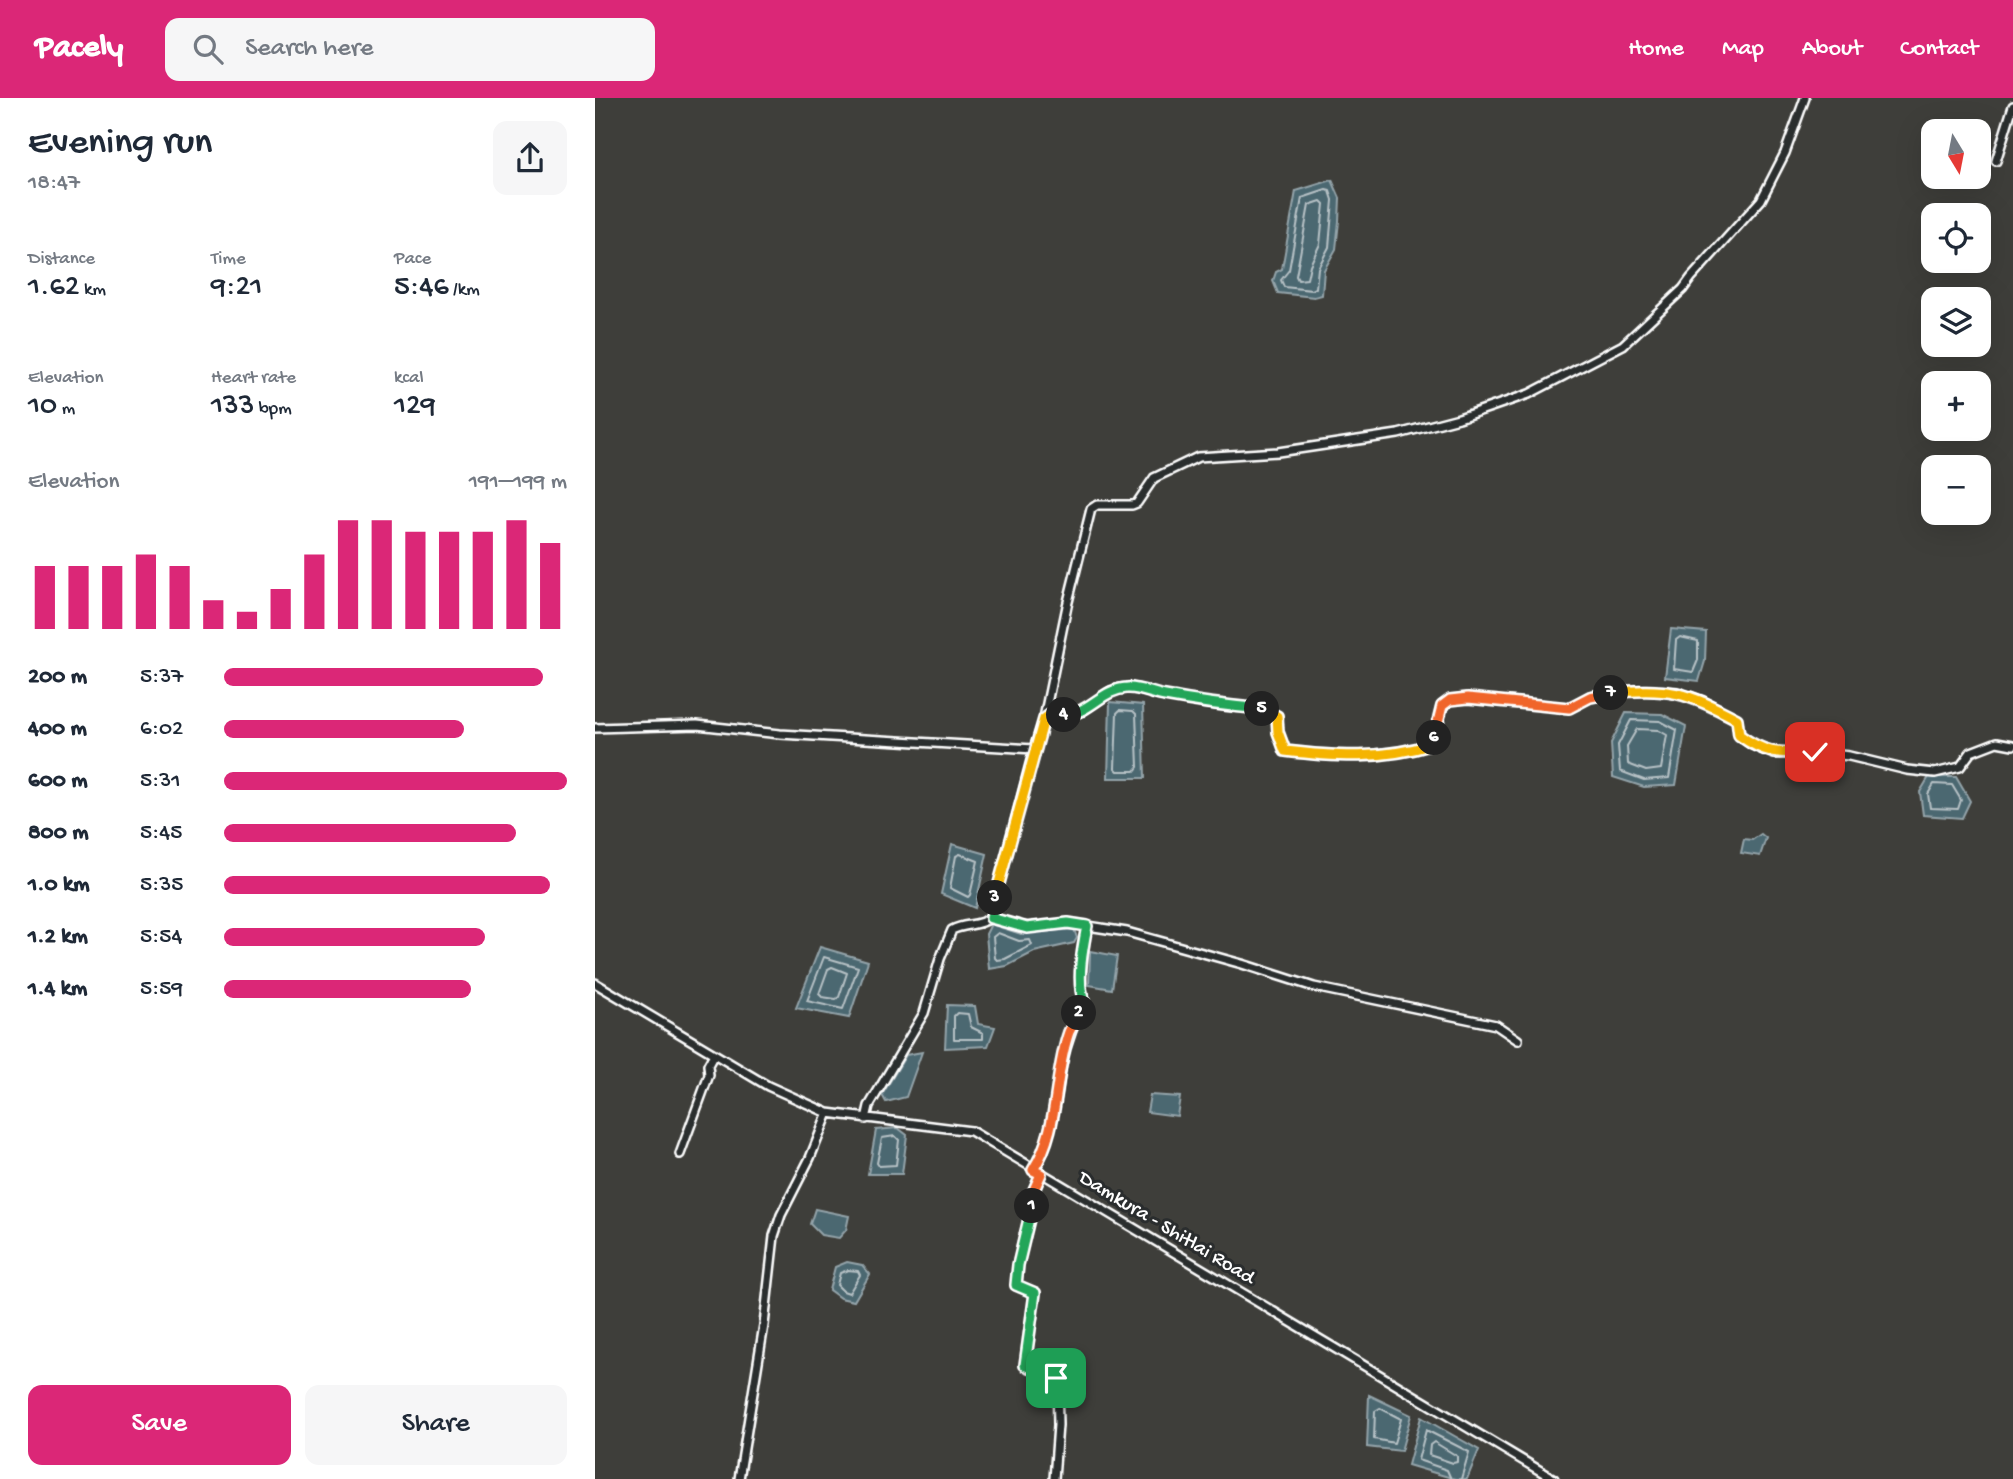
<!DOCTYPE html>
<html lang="en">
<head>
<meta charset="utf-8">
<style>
	body { margin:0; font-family:"Gochi Hand",sans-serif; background:#f6f6f7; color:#1f2937; height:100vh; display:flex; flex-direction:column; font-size:26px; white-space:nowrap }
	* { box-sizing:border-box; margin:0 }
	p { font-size:23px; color:#747a83 }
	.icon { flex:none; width:38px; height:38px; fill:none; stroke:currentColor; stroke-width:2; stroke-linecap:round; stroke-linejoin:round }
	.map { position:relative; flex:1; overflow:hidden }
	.details { display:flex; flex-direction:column; background:#fff; width:595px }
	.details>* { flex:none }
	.needle { width:46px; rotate:170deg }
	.buttons { position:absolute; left:1326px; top:21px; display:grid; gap:14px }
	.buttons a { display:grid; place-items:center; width:70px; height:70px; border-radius:14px; background:#fff; box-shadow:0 7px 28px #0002; font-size:35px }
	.pin { position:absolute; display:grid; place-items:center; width:60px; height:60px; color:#fff; margin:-30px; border-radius:14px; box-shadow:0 4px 10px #0006 }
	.km { position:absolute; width:35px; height:35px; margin:-18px; border-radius:50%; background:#222; color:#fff; font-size:19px; line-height:35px; text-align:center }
	.round { display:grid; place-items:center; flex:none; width:74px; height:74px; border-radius:14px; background:#f6f6f7 }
	.head { display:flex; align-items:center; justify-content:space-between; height:119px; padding:0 28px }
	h1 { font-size:38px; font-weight:600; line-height:52px }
	.figures { display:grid; grid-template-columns:repeat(3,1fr); gap:10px; height:119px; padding:7px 28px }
	.figures div { display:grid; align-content:center }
	.figures b { font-size:30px; font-weight:600 }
	.figures small { font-size:19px; font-weight:400 }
	.figures p { font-size:19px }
	.chart { height:196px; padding:14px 28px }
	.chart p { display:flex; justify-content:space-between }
	.chart svg { width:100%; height:126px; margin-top:7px; stroke:#db2777; stroke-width:6 }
	.action { display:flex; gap:14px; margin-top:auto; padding:14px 28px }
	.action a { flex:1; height:80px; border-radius:14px; background:#db2777; color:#fff; font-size:28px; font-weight:600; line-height:80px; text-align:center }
	.action a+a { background:#f6f6f7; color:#1f2937 }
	ul { padding:0 28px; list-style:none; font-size:23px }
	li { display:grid; grid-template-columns:112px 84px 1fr; align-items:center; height:52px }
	li i { height:18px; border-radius:9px; background:#db2777 }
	header { display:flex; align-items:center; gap:42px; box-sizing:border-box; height:98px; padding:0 35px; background:#db2777; color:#fff }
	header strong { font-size:33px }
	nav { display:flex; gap:38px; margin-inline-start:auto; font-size:24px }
	.search { width:490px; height:63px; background:#f6f6f7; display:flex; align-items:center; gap:18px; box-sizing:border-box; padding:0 24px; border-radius:14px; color:#747a83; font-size:26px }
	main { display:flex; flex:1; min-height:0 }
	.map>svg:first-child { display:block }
</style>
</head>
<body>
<header>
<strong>Pacely</strong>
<div class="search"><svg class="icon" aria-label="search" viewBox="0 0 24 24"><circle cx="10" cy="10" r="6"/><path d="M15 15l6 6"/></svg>Search here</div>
<nav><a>Home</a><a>Map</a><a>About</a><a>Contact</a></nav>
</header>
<main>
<section class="details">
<div class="head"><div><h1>Evening run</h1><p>18:47</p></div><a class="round"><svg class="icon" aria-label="share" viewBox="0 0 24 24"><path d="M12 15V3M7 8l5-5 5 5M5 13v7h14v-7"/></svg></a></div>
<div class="figures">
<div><p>Distance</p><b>1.62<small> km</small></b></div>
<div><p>Time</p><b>9:21</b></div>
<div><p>Pace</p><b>5:46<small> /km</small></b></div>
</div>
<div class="figures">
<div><p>Elevation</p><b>10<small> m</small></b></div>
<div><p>Heart rate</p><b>133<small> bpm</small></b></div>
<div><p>kcal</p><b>129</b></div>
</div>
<div class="chart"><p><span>Elevation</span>191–199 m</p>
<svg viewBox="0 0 160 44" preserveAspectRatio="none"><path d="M5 44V22M15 44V22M25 44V22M35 44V18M45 44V22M55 44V34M65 44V38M75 44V30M85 44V18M95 44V6M105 44V6M115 44V10M125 44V10M135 44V10M145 44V6M155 44V14"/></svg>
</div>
<ul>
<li><b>200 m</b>5:37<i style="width:93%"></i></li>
<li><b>400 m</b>6:02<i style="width:70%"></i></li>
<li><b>600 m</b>5:31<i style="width:100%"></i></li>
<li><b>800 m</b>5:45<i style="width:85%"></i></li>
<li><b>1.0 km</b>5:35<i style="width:95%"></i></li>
<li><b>1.2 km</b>5:54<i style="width:76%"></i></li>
<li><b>1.4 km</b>5:59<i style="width:72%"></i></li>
</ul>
<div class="action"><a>Save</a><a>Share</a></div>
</section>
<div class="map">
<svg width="1418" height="1381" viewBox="0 0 1418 1381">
	<rect width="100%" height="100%" fill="#3e3e3a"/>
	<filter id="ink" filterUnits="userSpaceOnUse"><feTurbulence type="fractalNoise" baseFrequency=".0143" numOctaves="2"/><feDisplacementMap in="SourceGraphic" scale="14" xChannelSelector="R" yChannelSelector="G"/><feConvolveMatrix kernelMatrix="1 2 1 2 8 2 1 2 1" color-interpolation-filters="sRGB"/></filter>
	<g filter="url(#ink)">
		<path fill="#4c6771" stroke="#94a4aa" stroke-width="2" d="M737,82L745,100L744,123L741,151L729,172L727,197L719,199L683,195L678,183L681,174L687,171L701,93Z
			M1076,531L1111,534L1110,563L1104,583L1070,579Z
			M515,604L548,607L550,680H513Z
			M1031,615L1067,616L1091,628L1081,687L1049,689L1018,679L1016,645Z
			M1334,679H1361L1375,703L1367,720L1328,717L1325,694Z
			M1166,736L1171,740L1165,758L1146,755L1149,741L1157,742Z
			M357,746L392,756L380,810L346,796Z
			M396,826L426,836L479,831L482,840L479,845L439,854L412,868L394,871L391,836Z
			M225,849L273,863L254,920L201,910Z
			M495,853L522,858L517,891L494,887Z
			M352,907L380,908L383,926L400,929L393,948L350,950Z
			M327,954L311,999L291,1004L287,997L311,957Z
			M555,997L585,999L582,1018L552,1014Z
			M303,1030L312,1037L307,1076H273L281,1032Z
			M220,1111L254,1118L251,1132L244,1140L226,1137L215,1126Z
			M252,1164L267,1167L275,1176L259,1203L245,1200L234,1192L240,1169Z
			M774,1297L816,1317L806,1353L772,1349Z
			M826,1319L884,1352L872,1381H860L813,1367Z"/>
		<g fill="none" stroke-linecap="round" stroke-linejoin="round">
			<path stroke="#b7c2c6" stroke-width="2" d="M731,92L735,93L738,102L734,149L723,170L721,190L717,192L689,189L686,182L694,172L707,100Z
				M726,103L729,106L725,146L715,167L712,181L703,182L701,178L714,107Z
				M1085,539L1103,543V562L1098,574L1079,571L1081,542Z
				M525,612L538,613L541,616L543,669L540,673H523L520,670L522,615Z
				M1036,622L1065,623L1082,632L1074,680L1049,682L1025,673L1023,647Z
				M1042,631L1063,632L1072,637L1066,671L1051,673L1033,666L1032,648Z
				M1339,686L1357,687L1366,702L1363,711L1335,710L1333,696Z
				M365,756L383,763L375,797L373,799L355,790L361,758Z
				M403,835L424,843L435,842L437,847L410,861L402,862L400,860L398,839Z
				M229,859L263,869L248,911L212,903Z
				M237,869L252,875L244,899L241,901L227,899L224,896L233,871Z
				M362,915L373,916L376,929L388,935V941H359V918Z
				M300,1038L304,1042L301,1067L284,1068L282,1065L287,1040Z
				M253,1172L263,1173L265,1177L254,1195L248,1193L242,1187L245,1175Z
				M785,1310L806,1321L799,1345L779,1341L780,1313Z
				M839,1344L862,1358V1364L858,1365L834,1357L835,1347Z
				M856,1381L852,1372L823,1362L831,1332L874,1354L866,1381"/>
			<g stroke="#fff" stroke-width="12">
				<path id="minor" d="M1401,63L1418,8
					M449,620L472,508L496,411L502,407H537L542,405L559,380L603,359L683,354L803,336L864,320L934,296L1028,247L1088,191L1096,180L1166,102L1190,55L1210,0
					M0,630L102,627L185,636L439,651
					M395,820L432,829L473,825L532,834L647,866L719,889L901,927L923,942
					M0,885L173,988L233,1015L376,1033L959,1381
					M271,1021L274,1008L329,915L345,861L357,832C370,825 383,829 395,820L439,651L449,621L456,616L472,617L486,614L516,593L535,589L562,597L614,606L668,611L682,618L683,634L690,653C741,659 788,662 838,646L847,608L855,602L873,600L974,610L995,599L1015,595L1045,592L1082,594L1108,603L1142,621L1144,637L1157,647L1179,656L1220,654L1254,658L1312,672L1340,675L1365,669L1376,654L1402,644L1418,647
					M85,1056L114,977L113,967L119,956
					M438,1072C459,1040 460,1002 467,966C472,943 480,924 489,903C481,884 488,848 492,828
					M446,1076L435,1101L437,1110L423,1167L421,1187L440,1195L430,1267L462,1280L463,1327L459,1381
					M144,1381L169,1227L179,1138L186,1117L215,1060L233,1015"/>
			</g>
			<use href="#minor" stroke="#2a2d2e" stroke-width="7"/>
		</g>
	</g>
	<g fill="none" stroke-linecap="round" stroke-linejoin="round" filter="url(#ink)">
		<g stroke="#fff" stroke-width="14">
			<path id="split-1" d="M437,1108L423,1167L421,1187L440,1195L430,1267L461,1280"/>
		</g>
		<g stroke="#fff" stroke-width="14">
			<path id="split-2" d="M437,1108L435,1101L446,1076L438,1072C465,1030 458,979 474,934C477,928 481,921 484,915"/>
		</g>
		<g stroke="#fff" stroke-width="14">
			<path id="split-3" d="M400,800L396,820L432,830L473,825L492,828C488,848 481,884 489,903L484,915"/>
		</g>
		<g stroke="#fff" stroke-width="14">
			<path id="split-4" d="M400,800L449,621L456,616L469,617"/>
		</g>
		<g stroke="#fff" stroke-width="14">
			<path id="split-5" d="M469,617C494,616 507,591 532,590C544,589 558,596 570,598C602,604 634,608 667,611"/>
		</g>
		<g stroke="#fff" stroke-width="14">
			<path id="split-6" d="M667,611L682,618L683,634L690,653C742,659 787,662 838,646L839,640"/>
		</g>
		<g stroke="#fff" stroke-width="14">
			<path id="split-7" d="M839,640L847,608L855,602L873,600L974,610L995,599L1016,595"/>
		</g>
		<g stroke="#fff" stroke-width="14">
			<path id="split-8" d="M1016,595C1073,588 1092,595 1142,621L1144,637C1173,658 1185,655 1220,654"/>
		</g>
		<use href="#split-1" stroke="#22a559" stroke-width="9"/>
		<use href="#split-2" stroke="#f0652b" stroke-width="9"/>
		<use href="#split-3" stroke="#22a559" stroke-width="9"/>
		<use href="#split-4" stroke="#f5b400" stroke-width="9"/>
		<use href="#split-5" stroke="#22a559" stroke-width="9"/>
		<use href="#split-6" stroke="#f5b400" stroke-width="9"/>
		<use href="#split-7" stroke="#f0652b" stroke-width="9"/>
		<use href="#split-8" stroke="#f5b400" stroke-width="9"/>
	</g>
	<g text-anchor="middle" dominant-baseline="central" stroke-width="6" stroke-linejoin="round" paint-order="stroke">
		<g font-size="21" fill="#fff" stroke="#2a2d2e">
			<text transform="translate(571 1131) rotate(31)">Damkura - Shitlai Road</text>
		</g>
	</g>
</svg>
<div class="buttons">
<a><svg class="needle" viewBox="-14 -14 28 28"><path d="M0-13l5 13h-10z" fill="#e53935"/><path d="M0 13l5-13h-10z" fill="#747a83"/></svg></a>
<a><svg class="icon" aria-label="locate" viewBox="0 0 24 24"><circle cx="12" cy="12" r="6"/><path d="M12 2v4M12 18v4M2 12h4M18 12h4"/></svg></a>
<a><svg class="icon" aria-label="layers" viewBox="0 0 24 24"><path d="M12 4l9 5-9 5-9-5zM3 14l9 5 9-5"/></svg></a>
<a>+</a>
<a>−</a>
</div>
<div class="pin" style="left:461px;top:1280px;background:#1e9e55"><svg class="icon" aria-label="arrive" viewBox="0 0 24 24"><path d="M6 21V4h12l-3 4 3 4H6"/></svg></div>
<div class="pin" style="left:1220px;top:654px;background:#d93025"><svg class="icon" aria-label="check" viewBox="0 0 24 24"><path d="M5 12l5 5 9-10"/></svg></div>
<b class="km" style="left:437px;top:1108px">1</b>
<b class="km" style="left:484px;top:915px">2</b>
<b class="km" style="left:400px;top:800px">3</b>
<b class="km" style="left:469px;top:617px">4</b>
<b class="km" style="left:667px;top:611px">5</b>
<b class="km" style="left:839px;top:640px">6</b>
<b class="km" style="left:1016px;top:595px">7</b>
</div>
</main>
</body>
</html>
